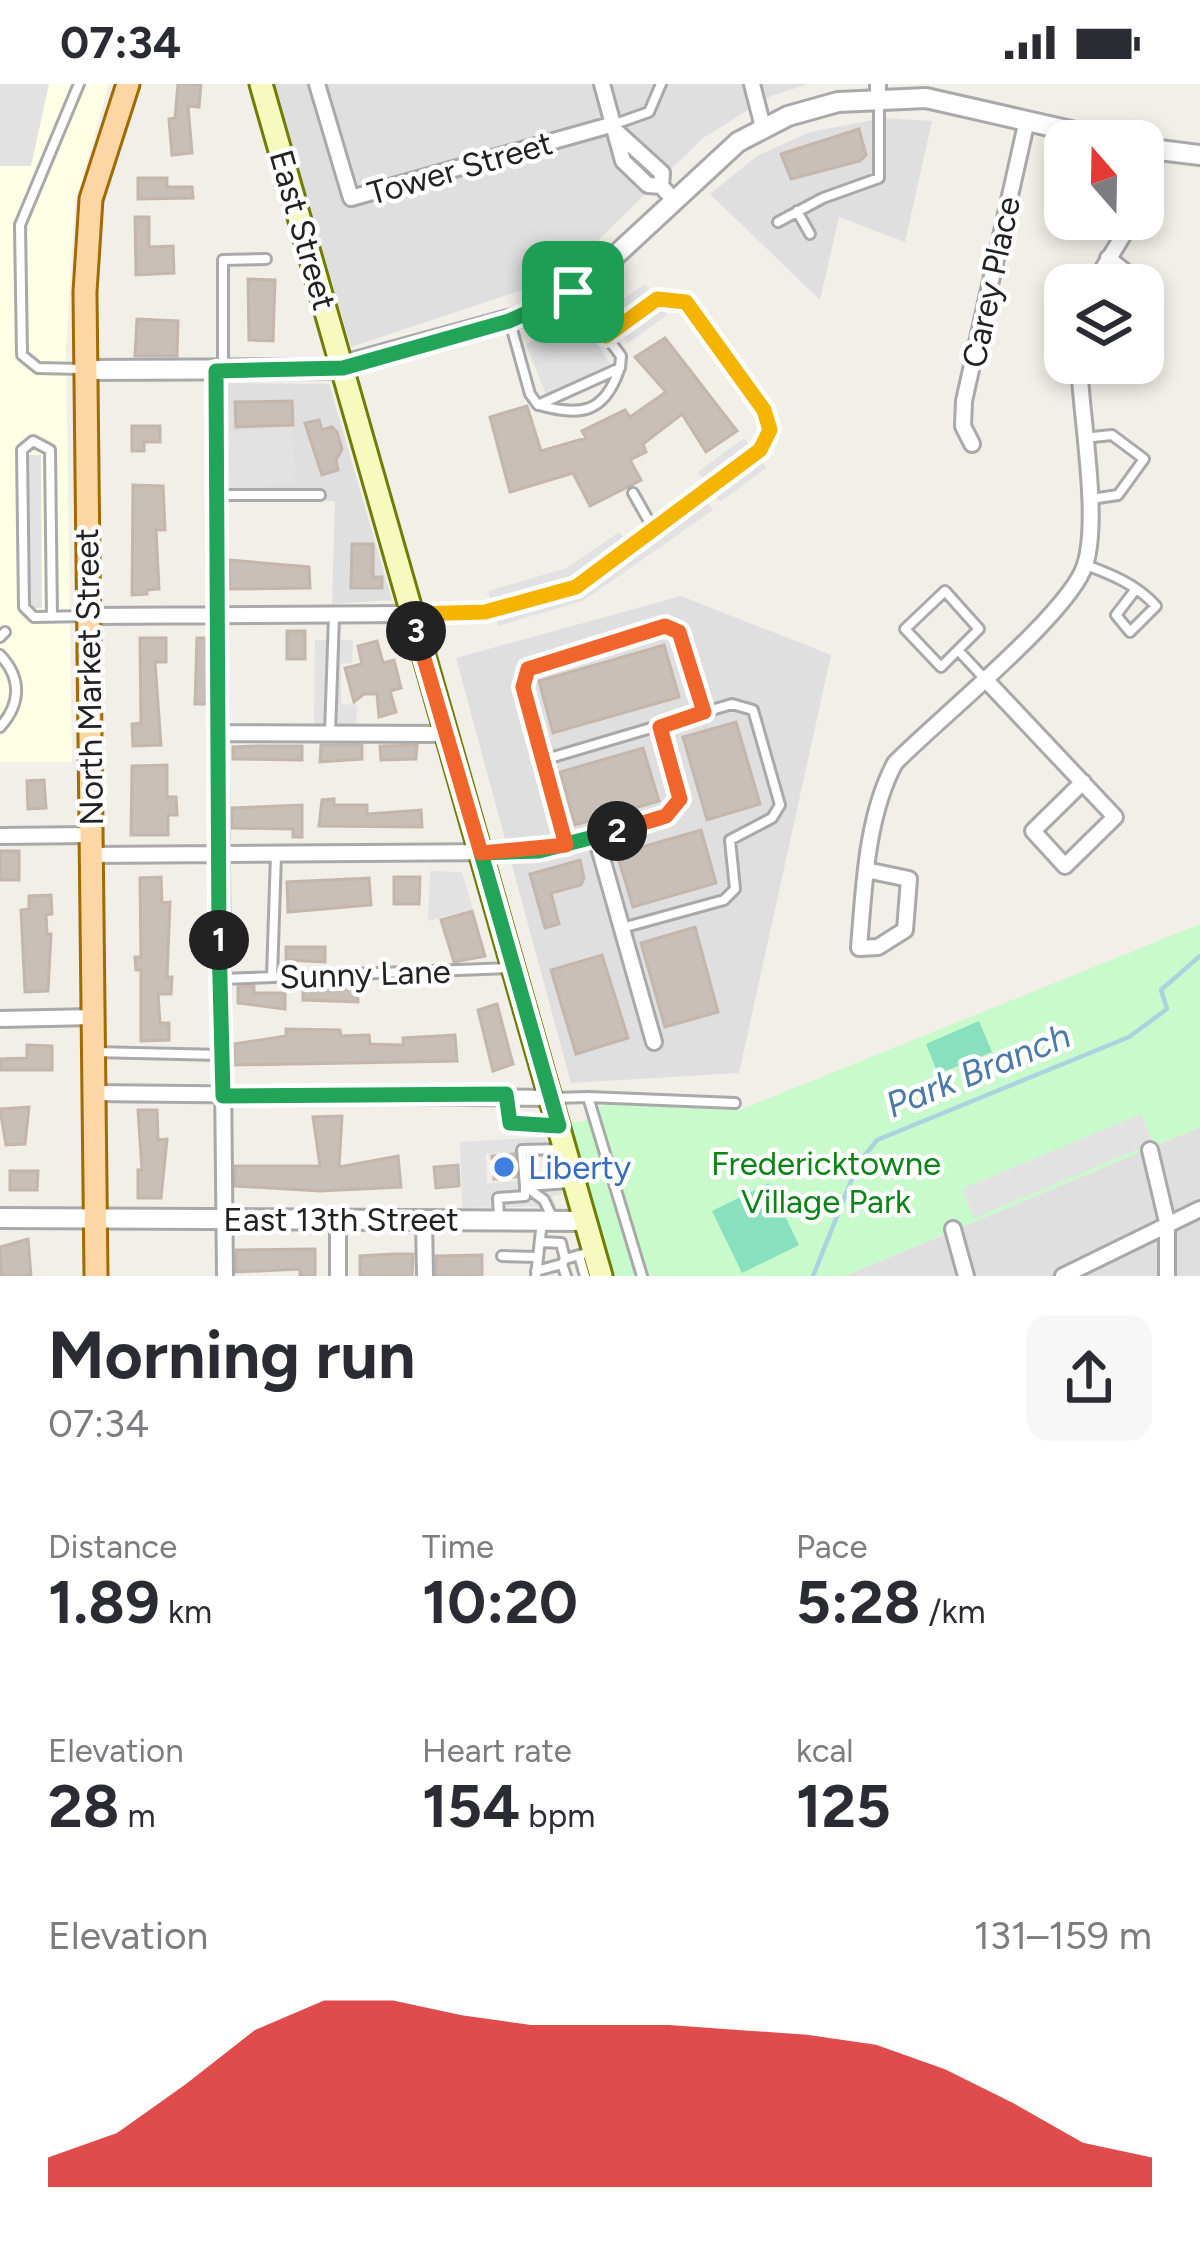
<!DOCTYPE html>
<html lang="en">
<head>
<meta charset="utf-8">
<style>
	body { margin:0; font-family:Figtree,sans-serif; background:#f7f7f7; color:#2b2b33; height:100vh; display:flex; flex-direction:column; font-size:45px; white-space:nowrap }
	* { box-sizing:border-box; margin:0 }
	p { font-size:39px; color:#7c7c81 }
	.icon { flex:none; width:66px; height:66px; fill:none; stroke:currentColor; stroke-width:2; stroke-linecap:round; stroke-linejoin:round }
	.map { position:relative; height:1192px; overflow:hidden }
	.panel { display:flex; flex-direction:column; background:#fff; flex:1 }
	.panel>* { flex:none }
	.needle { width:78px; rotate:340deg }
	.controls { position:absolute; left:1044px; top:36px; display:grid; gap:24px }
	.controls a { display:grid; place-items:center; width:120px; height:120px; border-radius:24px; background:#fff; box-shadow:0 6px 18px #0003; font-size:60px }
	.pin { position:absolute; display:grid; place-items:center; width:102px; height:102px; color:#fff; margin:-51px; border-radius:24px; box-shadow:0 6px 18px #0006 }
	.km { position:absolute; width:60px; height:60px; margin:-30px; border-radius:50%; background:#222; color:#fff; font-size:33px; line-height:60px; text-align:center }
	.round { display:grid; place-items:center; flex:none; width:126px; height:126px; border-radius:24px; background:#f7f7f7 }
	.overview { display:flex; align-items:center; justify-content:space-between; height:204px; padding:0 48px }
	h1 { font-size:66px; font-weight:700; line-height:90px }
	.metrics { display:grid; grid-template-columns:repeat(3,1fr); gap:18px; height:204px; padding:12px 48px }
	.metrics div { display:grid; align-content:center }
	.metrics b { font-size:60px; font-weight:700 }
	.metrics small { font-size:33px; font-weight:400 }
	.metrics p { font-size:33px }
	.chart { height:336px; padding:24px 48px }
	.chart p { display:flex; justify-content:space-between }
	.chart svg { width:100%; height:216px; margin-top:12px; fill:#d40000; opacity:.7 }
	.status { display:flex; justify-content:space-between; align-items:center; height:84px; padding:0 60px; background:#fff; direction:ltr }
	.status svg { height:33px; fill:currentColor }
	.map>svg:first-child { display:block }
</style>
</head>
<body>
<div class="status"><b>07:34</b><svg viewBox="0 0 49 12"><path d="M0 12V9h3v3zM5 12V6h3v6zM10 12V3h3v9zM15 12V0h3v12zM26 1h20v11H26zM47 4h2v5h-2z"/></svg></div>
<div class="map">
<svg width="1200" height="1192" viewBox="0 0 1200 1192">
	<rect width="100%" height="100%" fill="#f2efe9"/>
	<path fill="#e0dfdf" d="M274,0H808L771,12L703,54L587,167L537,201L351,263Z
		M884,34L932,37L905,158L839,133L820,216L710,110L757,72L810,48Z
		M220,299L329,300L392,516L332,520L335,417H217Z
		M681,512L831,571L739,989L571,999L456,574Z
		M1200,1043V1192H845Z"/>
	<path fill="#ffffe5" d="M0,0H109L75,120L66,267L72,678H0Z"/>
	<path fill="#c8facc" d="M1200,840V1043L845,1192H604L557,1038H583L604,1020L740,1026Z"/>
	<path fill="#88e0be" d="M979,937L992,968L938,990L926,960Z
		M769,1099L799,1161L742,1189L712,1127Z"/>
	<path fill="#e2e2e2" d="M0,0H49L31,82H0Z
		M645,200L667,231L628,259L605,228Z
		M581,234L610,280L546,311L526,260Z
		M292,343L296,400L223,405L219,348Z
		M744,354L766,384L720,418L698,388Z
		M29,371H41L42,524H30Z
		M707,418L713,426L583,517L498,542L488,507L567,484L619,448L635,469Z
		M315,556H353L352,579L341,580V620L357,621L356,644L314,643Z
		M430,787L462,788L473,825L428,837Z
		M1141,1030L1153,1059L974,1134L962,1105Z
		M546,1053L547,1067L486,1070L487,1099L558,1094L562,1110L552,1112L556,1122L462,1124L460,1058Z"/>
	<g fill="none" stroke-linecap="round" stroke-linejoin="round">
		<path stroke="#aad3df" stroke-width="4.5" d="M813,1192L858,1080L877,1056L1129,953L1167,925L1161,906L1200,872"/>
	</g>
	<path fill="#c7bfb8" stroke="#c4b6ab" stroke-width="3" d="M178,0H201L199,23L188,22L192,69L172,71L169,35L175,34Z
		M859,45L866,71L860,77L791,95L781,70Z
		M138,94H167V103H192L193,114L138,115Z
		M135,133H149V163L173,162L174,189L136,191Z
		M248,195L275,196L273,257L249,256Z
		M137,235L178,237L177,272H135Z
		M665,254L737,347L706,368L682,330L643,360L646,368L630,376L641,396L590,422L573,389L510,408L490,333L527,322L541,367L586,354L582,347L625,326L630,333L666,308L635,273Z
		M292,317L293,341L236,343L235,318Z
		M319,336L322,346L332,343L337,348L342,365L336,376L338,386L322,391L305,339Z
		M132,342H160V358H144V367H132Z
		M133,401L163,402L165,446H156L159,505L147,506V510L132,511Z
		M352,460H373V493H382V504H351Z
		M229,476L309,483L310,504L229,505Z
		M287,547H305V575H287Z
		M140,554H166V578H155L161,661L133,662L132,640L141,639Z
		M197,554H207V620H195Z
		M377,557L383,579L394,576L401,604L390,607L396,628L379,633L377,610H364L354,618L345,584L362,580L358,562Z
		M664,561L679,613L553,649L539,597Z
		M736,638L760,720L707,736L683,653Z
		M321,661H362V675L320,678Z
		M417,661L416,675L381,676L380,662Z
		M258,662H302V676L233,675V663Z
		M643,664L659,717L575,741L560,688Z
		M167,681V713H176L177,731H168V751H131L132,682Z
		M44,696L46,724L28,725L27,697Z
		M334,715V721H367V730L421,726L422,743L319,742L322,716Z
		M302,721V753H293V745L232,744V724Z
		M701,746L716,799L633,823L617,770Z
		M0,767H19V796H0Z
		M580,776L584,794L581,801L551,809L559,840L545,844L530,790Z
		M161,793L162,819L170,818L167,893H172L171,910H158L160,939H169V956L141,957V886H136L135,873H141L140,794Z
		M394,793H420L419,820H394Z
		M369,794L371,821L288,828L287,798Z
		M51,811L52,830L46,831L47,850H51L48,907L25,908L21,826L29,825V812Z
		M472,827L485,872L454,878L441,836Z
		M695,843L718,928L665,943L641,859Z
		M286,863H325V878L286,876Z
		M602,871L628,954L576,970L551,886Z
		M303,901L357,902L358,918L303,916Z
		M254,902V909H285V925L238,919V903Z
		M497,920L513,980L493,987L478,926Z
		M286,945L340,946L341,952L369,951L370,960L403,961V954L455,951L457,977L234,981V960L286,952Z
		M27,961L52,962V986H1L0,975L27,974Z
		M29,1023L25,1060L6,1061L0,1025Z
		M138,1026H157L158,1056L167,1055L161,1114H138V1086H142Z
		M342,1032L339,1083L398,1072L401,1103L320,1107L235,1102V1082H320L313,1033Z
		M514,1070L516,1093L494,1095L492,1072Z
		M458,1081L459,1102L436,1104L434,1083Z
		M10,1087H38L37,1106H10Z
		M28,1155L31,1192H1L0,1163Z
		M315,1165V1192H300V1185L236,1188V1166Z
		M393,1170H413L412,1192H360V1172Z
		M482,1171V1192H436V1172Z"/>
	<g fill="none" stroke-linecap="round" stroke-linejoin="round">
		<g stroke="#a9a9a9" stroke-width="14">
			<path id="service" d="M79,0L20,141L22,271L38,284L81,285
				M615,40L649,28L661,0
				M797,127L810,150
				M778,138L823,114L879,94V20
				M510,238L530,310L538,321L620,284L621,272L573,208
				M223,282V176L266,175
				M539,321C581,333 604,329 619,286
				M1083,354L1112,351L1144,375L1118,411L1091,415
				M633,409L654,446
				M215,411H320
				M1086,481C1113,491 1137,501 1156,522L1130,548L1116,531L1136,505
				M413,530L485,528L576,503L760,366L769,346L764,326L685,218L657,215L606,252
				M52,533L50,366L33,357L22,366L24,523L34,533L87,532
				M0,553L5,548
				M958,566L979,545L945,507L905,545L941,583L958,566L983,593
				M0,571C22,594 21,620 0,643
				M330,649L334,532
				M543,676L523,603L528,585L536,580L674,544L683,554L704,628
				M566,760L543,676L732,620L753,626L780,721L772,734L730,756L735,805L724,816L622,844
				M272,893L276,770
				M221,895L511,884
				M94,968L221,971
				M506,1011L510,1039L557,1042
				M588,1013L735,1019
				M554,1014L588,1013L642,1192
				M564,1065L522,1066L525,1102L570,1099
				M499,1134L498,1114L525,1112V1102L544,1116L552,1133
				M542,1158L561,1159L565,1175L594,1167
				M579,1171L585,1192
				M502,1172L536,1173
				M562,1180L566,1192
				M536,1187L562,1180L565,1175
				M536,1192L542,1137"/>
		</g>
		<g stroke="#a9a9a9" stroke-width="20">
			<path id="minor" d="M317,0L351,114L614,40
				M602,0L623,77L648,101L661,102
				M752,0L763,43
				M878,0V13
				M617,48L662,89L661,102L673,115
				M1143,120L1156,67
				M1108,174L1142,201
				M1093,201L1133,135
				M1143,202L1149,214L1143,222
				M216,287L225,1192
				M972,360L963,342L964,317L1027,36
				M89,532L412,530
				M984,594L1115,733L1065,782L1033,747L1083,698
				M218,649L447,650
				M0,752L90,751
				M596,753L654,958
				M90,771L504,768L566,761L666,732L677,722L680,709L660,643
				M866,786L909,795L905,846L878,863L859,864C864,804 866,733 895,679C937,636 1070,529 1085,481C1100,434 1081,332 1079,279
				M0,935L94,933
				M92,1009L552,1014
				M1150,1066L1167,1138V1192
				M424,1135L425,1192
				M338,1136V1192
				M953,1145L966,1192
				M1063,1192L1200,1125"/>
		</g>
		<g stroke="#a9a9a9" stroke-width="24">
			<path id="tertiary" d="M1143,64L1200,71
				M85,286L329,285L530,230L590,195L738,58L788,32L838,18L926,14L1115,57
				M0,1134L586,1137"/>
		</g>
		<g stroke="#707d05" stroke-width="27">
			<path id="secondary" d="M261,0L601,1192"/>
		</g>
		<g stroke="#a06b00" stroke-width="27">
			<path id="primary" d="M96,1192L85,208L91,115L128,0"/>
		</g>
		<use href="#service" stroke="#fff" stroke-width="8"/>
		<use href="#minor" stroke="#fff" stroke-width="14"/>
		<use href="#tertiary" stroke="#fff" stroke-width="18"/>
		<use href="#secondary" stroke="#f7fabf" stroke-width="21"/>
		<use href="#primary" stroke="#fcd6a4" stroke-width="21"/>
	</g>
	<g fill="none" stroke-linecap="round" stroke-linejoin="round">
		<g stroke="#fff" stroke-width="24">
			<path id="split-1" d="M219,856L216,287L343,284L509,237L573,208"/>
		</g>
		<g stroke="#fff" stroke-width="24">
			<path id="split-2" d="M219,856L223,1012L506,1010L510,1039L559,1042L481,769L539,767L617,747"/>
		</g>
		<g stroke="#fff" stroke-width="24">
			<path id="split-3" d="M416,547L481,769L566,761L523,603L528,585L665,542L679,548L704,628L660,643L680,715L666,732L617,747"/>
		</g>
		<g stroke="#fff" stroke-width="24">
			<path id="split-4" d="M416,547L412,530L485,528L576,503L760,366L770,346L764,326L686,218L657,215L606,252L573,208"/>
		</g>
		<use href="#split-1" stroke="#22a559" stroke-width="15"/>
		<use href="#split-2" stroke="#22a559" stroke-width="15"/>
		<use href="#split-3" stroke="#f0652b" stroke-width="15"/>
		<use href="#split-4" stroke="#f5b400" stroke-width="15"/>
	</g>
	<circle fill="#3f7fe0" stroke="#fff" stroke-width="4.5" cx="504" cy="1083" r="12"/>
	<g text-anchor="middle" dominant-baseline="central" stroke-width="9" stroke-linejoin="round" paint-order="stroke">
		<g font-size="33" fill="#222" stroke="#fff">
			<text transform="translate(460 84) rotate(-16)">Tower Street</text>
			<text transform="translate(303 146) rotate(74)">East Street</text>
			<text transform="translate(991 198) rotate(-78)">Carey Place</text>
			<text transform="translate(89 593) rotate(-91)">North Market Street</text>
			<text transform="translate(365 890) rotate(-2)">Sunny Lane</text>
			<text x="341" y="1135">East 13th Street</text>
		</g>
		<g font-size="33" fill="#0c8416" stroke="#fff">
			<text x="826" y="1079">Fredericktowne<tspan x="826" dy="38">Village Park</tspan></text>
		</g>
		<g font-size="33" fill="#366cbe" stroke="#fff" text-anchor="start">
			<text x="528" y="1083">Liberty</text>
		</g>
		<g font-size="36" font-style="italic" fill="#4a7aab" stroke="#fff">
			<text transform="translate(978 986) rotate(-22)">Park Branch</text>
		</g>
	</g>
</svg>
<div class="controls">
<a><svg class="needle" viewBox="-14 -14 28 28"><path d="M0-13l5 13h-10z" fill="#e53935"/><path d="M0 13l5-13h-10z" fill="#7c7c81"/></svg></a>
<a><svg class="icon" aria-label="layers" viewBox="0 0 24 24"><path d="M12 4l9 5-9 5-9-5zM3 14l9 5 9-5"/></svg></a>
</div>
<div class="pin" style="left:573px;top:208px;background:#1e9e55"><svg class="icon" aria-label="arrive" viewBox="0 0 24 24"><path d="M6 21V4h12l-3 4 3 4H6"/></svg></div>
<b class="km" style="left:219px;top:856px">1</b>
<b class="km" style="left:617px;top:747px">2</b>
<b class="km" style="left:416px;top:547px">3</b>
</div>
<section class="panel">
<div class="overview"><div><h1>Morning run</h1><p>07:34</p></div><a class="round"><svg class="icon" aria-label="share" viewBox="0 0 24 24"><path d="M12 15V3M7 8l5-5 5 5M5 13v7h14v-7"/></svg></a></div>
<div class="metrics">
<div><p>Distance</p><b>1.89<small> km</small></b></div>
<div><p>Time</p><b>10:20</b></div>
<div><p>Pace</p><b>5:28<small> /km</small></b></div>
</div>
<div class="metrics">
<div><p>Elevation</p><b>28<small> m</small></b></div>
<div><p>Heart rate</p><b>154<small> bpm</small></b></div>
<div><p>kcal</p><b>125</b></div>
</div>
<div class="chart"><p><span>Elevation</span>131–159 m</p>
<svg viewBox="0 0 160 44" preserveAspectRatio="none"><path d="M0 44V38L10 33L20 23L30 12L40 6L50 6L60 9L70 11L80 11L90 11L100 12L110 13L120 15L130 20L140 27L150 35L160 38V44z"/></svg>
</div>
</section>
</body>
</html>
